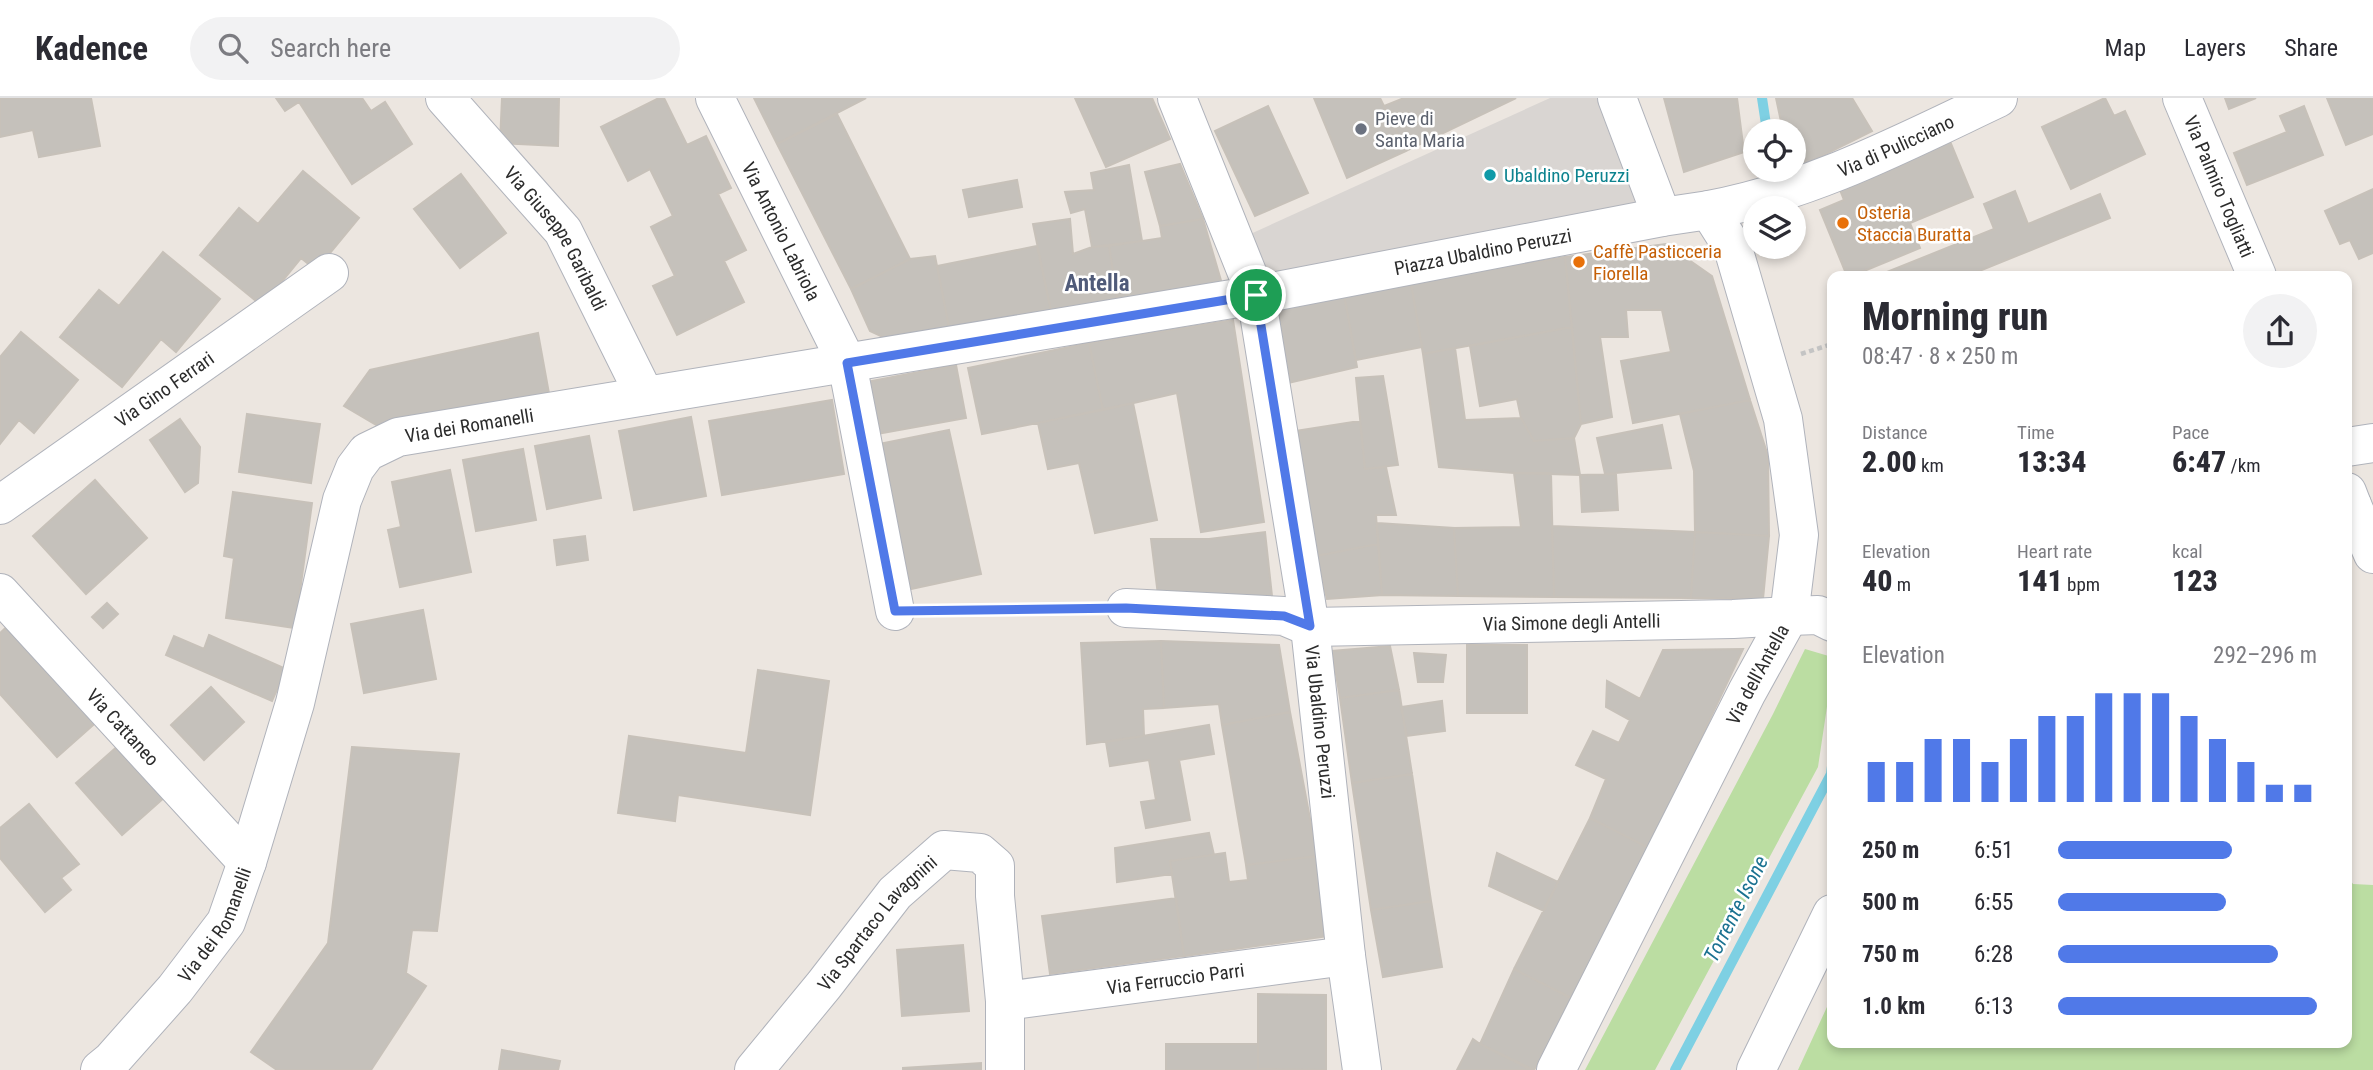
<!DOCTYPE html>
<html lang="en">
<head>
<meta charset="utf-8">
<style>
	body { margin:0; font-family:"Roboto Condensed",sans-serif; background:#f2f2f3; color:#2b2b33; height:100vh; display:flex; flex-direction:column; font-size:26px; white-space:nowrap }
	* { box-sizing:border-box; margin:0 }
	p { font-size:23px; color:#7c7c81 }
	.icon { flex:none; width:38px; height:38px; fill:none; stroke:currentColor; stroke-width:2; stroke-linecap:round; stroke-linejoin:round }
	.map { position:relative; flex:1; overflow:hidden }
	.sheet { position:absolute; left:1827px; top:173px; width:525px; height:777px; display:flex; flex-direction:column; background:#fff; border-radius:14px; box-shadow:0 4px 10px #0003 }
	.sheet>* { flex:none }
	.controls { position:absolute; left:1743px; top:21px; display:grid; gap:14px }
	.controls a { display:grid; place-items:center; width:63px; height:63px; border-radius:50%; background:#fff; box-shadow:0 4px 10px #0003; font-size:35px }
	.pin { position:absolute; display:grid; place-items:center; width:60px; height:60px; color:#fff; margin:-30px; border:4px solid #fff; border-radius:50%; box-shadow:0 2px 7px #0007 }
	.round { display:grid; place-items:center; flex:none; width:74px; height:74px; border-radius:37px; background:#f2f2f3 }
	.head { display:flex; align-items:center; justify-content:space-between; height:119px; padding:0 35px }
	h1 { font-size:38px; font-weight:800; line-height:52px }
	.figures { display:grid; grid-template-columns:repeat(3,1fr); gap:10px; height:119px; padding:7px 35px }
	.figures div { display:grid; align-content:center }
	.figures b { font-size:30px; font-weight:800 }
	.figures small { font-size:19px; font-weight:400 }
	.figures p { font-size:19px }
	.chart { height:196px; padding:14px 35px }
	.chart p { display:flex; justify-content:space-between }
	.chart svg { width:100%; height:126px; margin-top:7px; stroke:#5079e8; stroke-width:6 }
	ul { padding:0 35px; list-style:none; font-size:23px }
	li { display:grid; grid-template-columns:112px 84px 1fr; align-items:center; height:52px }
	li i { height:18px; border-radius:9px; background:#5079e8 }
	header { display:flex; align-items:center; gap:42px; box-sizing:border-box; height:98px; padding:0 35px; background:#fff; border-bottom:2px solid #e1e1e2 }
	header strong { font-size:33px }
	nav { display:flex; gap:38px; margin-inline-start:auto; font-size:24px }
	.search { width:490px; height:63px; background:#f2f2f3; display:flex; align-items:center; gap:18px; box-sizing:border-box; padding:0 24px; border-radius:38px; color:#7c7c81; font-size:26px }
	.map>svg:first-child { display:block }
</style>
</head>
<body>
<header>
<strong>Kadence</strong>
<div class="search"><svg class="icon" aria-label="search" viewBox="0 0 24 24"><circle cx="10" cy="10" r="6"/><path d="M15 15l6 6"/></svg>Search here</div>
<nav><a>Map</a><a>Layers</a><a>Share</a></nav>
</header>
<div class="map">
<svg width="2373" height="972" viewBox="0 0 2373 972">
	<rect width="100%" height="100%" fill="#ece6e0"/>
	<path fill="#bbdda2" d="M1805,551L1832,559V575L1818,669L1655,972H1585L1773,616Z
		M2347,777L2353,786L2373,787V972H1798L1832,898V945H2347Z"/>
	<path fill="#d9d5d2" d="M1550,0H1617L1662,119L1256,197L1235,143Z"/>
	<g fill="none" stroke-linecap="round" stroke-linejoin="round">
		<path stroke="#7ed0e3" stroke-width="10" d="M1762,0L1767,33
			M1675,972L1831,676L1832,668"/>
	</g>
	<path fill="#c5c1bb" stroke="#c7c1b9" stroke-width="2" d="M0,0H91L100,48L39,59L33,32L0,39Z
		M276,0H362L371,13L385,4L412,46L352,86L299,4L285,13Z
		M502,0H559L558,48L500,45Z
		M659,0H664L687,47L706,38L731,90L718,96L746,152L724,163L744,204L677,237L653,188L675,178L651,129L673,118L650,71L628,83L601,29Z
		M754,0H866L777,46Z
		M1075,0H1152L1170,41L1106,69Z
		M1314,0H1380L1406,53L1347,80Z
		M1404,0H1516L1406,53L1384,8Z
		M1664,0H1737L1744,54L1684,74Z
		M1776,0H1852L1872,33L1794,72V33H1783Z
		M2105,0L2114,18L2125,13L2145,56L2071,91L2042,29Z
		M2225,0H2256L2229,11Z
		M2327,0H2373V36L2346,47Z
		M1268,8L1308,95L1255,118L1215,33Z
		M2304,8L2323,57L2247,87L2234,55L2287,34L2280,18Z
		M837,16L910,161L851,191L777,46Z
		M1949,41L1973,99L1910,125L1920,150L1852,178H1847L1820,112L1844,102L1838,87Z
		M1180,66L1203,121L1160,128L1145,74Z
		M1129,67L1142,143L1092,149L1085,111L1071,115L1065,94L1094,92L1091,75Z
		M303,73L359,120L316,172L301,160L262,208L200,157L239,110L258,126Z
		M461,76L506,135L460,170L414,111Z
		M1017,82L1022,109L969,119L963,92Z
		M2373,91V155L2359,161L2350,142L2340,146L2325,113Z
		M2015,93L2028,126L2100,96L2110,120L1967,178H1877L1994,131L1984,106Z
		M1070,121L1073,156L1092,149L1109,148L1118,205L1052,218L1033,126Z
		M1203,121L1222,186L1118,205L1109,148L1162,140L1160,128Z
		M1666,146L1712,178L1750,302L1633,325L1621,263L1671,254L1662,212H1626L1628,239H1600L1612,319L1581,326L1565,159Z
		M1037,148L1052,218L951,239L937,168Z
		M163,154L220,201L176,254L161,241L122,289L60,239L99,192L119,208Z
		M935,158L951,239L885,240L870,233L851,191L910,161Z
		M1565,159L1572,229L1423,256L1411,185Z
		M1411,185L1422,249L1356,262L1344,196Z
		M1344,196L1357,269L1288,285L1278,207Z
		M1233,222L1264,424L1201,434L1177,295L1103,312L1089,245Z
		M1572,229L1581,326L1574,340L1534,343L1521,320L1517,301L1480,308L1470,248Z
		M21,234L78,282L34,335L19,322L0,346V259Z
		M538,235L550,301L383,331L344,308L370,272Z
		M1089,245L1103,312L982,336L968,270Z
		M1455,250L1465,322L1521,320L1534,343L1574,340L1580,377L1514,375L1439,369L1423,256Z
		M956,267L966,320L871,337L861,285Z
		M1383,278L1398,367L1365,371L1356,280Z
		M832,302L844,376L722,397L709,323Z
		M1750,302L1768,358L1769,438L1695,434L1694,373L1680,316Z
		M1133,305L1157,422L1095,435L1079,365L1048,371L1038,325Z
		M247,316L320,326L311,385L239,374Z
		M691,319L706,398L634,412L619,333Z
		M180,321L200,349L198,385L185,394L150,342Z
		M1360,323L1365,371L1386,369L1396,417H1376L1378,446L1316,458L1295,333Z
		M1662,327L1671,370L1605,376L1597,340Z
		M949,332L981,476L911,491L879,346Z
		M589,338L601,400L547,411L535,348Z
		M523,351L536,422L476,433L463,362Z
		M450,372L471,474L400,489L388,432L401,429L392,384Z
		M1514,375H1551L1554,499L1458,498L1454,430L1521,429Z
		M1616,376L1618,412L1582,414L1580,377Z
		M95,382L147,440L86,496L33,438Z
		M233,394L312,405L295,530L226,520L234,460L224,458Z
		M1377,425L1454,430L1458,498L1382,497Z
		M1552,428L1695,434L1691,500L1554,499Z
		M1265,434L1272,498L1158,497L1151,441H1209Z
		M1695,434L1769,438L1763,501L1691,500Z
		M585,438L588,462L557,467L554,442Z
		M1378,446L1382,497L1327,501L1316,458Z
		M107,505L118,516L103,530L92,519Z
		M423,512L436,581L364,595L351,526Z
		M13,523L100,621L57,659L0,596V535Z
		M209,537L286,571L272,603L166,557L174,538L204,551Z
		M1161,543L1164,610L1143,611L1144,638L1087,646L1081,545Z
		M1161,543L1279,547L1290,614L1222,627L1219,606L1164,610Z
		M1467,547H1527V615H1467Z
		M1390,548L1399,592L1340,600L1332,553Z
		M1743,551L1649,750L1590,720L1606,681L1576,667L1593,633L1619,645L1630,622L1606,609L1607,583L1640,601L1663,552Z
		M1414,555L1446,557L1443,584H1418Z
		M758,572L829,583L810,717L678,697L675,723L618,715L629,638L746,655Z
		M211,589L244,624L204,662L171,627Z
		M1399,592L1412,676L1352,685L1340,600Z
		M1442,603L1445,633L1407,638L1401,609Z
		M1290,614L1317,758L1246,767L1222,627Z
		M1209,627L1214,656L1179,662L1190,722L1146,730L1141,704L1156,702L1149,662L1110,668L1106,644Z
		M119,647L165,699L122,737L76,685Z
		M352,649L459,656L437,833L412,832L406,875L426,888L371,972H277L251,954L328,845Z
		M1412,676L1431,803L1371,812L1352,685Z
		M29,706L79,766L61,780L71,792L45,814L0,760V730Z
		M1590,720L1649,750L1573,901L1514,871Z
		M1209,735L1214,757L1170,763L1172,776L1117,784L1115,750Z
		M1225,755L1229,784L1248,782L1246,767L1317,758L1329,838L1184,858L1170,763Z
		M1497,755L1558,784L1544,813L1489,788Z
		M1176,800L1184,858L1050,876L1042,818Z
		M1431,803L1442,869L1383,879L1371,812Z
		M963,847L969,913L902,918L897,852Z
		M1514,871L1573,901L1534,972L1480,946Z
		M1258,896L1326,897V972L1258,971Z
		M1473,941L1480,946L1531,972H1457Z
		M1166,946H1258V972H1166Z
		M502,952L560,963L558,972H499Z
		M981,965V972H903V970Z"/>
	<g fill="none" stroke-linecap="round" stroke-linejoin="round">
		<g stroke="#b0b3bb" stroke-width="40">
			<g id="minor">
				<path id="s1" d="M445,0L563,133L645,298"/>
				<path id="s2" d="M715,0L847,265L895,513"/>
				<path d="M1617,0L1662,119"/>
				<path id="s3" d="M1709,112C1812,93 1905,44 1998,0"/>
				<path d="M2347,349L2373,345"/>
				<path id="s4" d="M0,407L329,175"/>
				<path d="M2352,407L2373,456"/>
				<path id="s5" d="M0,495L247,764"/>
				<path id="s6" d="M1126,510L1284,518L1310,529L1733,521L1789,518"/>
				<path id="s7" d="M1005,903L1346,858"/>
				<path id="s8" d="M100,972L111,963L175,891L226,824L247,764L295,605L342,402L355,370L367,354L398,339L1256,197"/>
				<path id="s9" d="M754,972L824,887L895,795L944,752L980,755L995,768V798L1005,903V972"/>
				<path id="s10" d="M1556,972L1747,594L1789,518"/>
			</g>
		</g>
		<g stroke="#b0b3bb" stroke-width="40">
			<g id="tertiary">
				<path id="s11" d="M1177,0L1256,197L1310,529L1346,858L1362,972"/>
				<path id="s12" d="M2182,0L2257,178"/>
				<path id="s13" d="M1256,197L1662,119L1709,112L1733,150L1783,321L1799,437L1789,518L1818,517L1832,524"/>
				<path d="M2347,394L2352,407L2347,409"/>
				<path d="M1756,972L1832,816"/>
			</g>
		</g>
		<path stroke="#c4c4c4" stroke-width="4.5" stroke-dasharray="5 3.5" stroke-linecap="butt" d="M1801,256L1832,246
			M931,513L1090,510"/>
		<use href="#minor" stroke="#fff" stroke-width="38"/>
		<use href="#tertiary" stroke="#fff" stroke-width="38"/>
	</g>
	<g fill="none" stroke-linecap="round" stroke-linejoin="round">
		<g stroke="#fff" stroke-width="14">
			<path id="route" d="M1256,197L1310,528L1284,518L1126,510L895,513L847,265Z"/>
		</g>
		<use href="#route" stroke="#5079e8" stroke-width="9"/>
	</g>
	<circle fill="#6b7280" stroke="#fff" stroke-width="2.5" cx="1361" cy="31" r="7"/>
	<circle fill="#0f9aa8" stroke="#fff" stroke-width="2.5" cx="1490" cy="77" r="7"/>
	<g fill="#e8710a" stroke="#fff" stroke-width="2.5">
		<circle cx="1843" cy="125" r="7"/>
		<circle cx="1579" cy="164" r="7"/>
	</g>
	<g text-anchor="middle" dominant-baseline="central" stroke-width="5" stroke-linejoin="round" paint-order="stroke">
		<g font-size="19" fill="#5b616d" stroke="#fff" text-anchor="start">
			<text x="1375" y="20">Pieve di<tspan x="1375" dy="22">Santa Maria</tspan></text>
		</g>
		<g font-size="19" fill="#2c2c2c" stroke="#fff">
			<text stroke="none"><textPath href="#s3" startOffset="198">Via di Pulicciano</textPath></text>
			<text stroke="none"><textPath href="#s12" startOffset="96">Via Palmiro Togliatti</textPath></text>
			<text stroke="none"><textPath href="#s2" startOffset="149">Via Antonio Labriola</textPath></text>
			<text stroke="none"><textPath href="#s1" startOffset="180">Via Giuseppe Garibaldi</textPath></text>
			<text stroke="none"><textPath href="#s13" startOffset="231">Piazza Ubaldino Peruzzi</textPath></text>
			<text stroke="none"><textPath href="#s4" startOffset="201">Via Gino Ferrari</textPath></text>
			<text stroke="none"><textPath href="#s8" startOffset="794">Via dei Romanelli</textPath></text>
			<text stroke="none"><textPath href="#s6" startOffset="448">Via Simone degli Antelli</textPath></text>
			<text stroke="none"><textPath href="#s10" startOffset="444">Via dell'Antella</textPath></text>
			<text stroke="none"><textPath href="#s11" startOffset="644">Via Ubaldino Peruzzi</textPath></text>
			<text stroke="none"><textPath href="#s5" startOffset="182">Via Cattaneo</textPath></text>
			<text stroke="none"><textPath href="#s8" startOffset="187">Via dei Romanelli</textPath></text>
			<text stroke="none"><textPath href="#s9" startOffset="192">Via Spartaco Lavagnini</textPath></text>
			<text stroke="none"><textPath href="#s7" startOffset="172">Via Ferruccio Parri</textPath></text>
		</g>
		<g font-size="19" fill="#0d838f" stroke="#fff" text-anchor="start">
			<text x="1504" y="77">Ubaldino Peruzzi</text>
		</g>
		<g font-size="19" fill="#c56008" stroke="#fff" text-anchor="start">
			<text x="1857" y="114">Osteria<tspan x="1857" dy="22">Staccia Buratta</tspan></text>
			<text x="1593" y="153">Caffè Pasticceria<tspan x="1593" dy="22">Fiorella</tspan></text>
		</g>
		<g font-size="21" font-style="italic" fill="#1b7291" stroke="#fff">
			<text transform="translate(1736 811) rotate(-63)">Torrente Isone</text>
		</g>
		<g font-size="23" font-weight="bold" fill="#505b79" stroke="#fff">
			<text x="1097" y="185">Antella</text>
		</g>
	</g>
</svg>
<div class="controls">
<a><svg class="icon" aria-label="locate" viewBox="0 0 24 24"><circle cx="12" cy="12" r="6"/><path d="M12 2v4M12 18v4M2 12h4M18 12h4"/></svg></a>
<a><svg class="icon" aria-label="layers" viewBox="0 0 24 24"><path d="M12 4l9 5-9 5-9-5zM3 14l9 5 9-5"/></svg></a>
</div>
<div class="pin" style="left:1256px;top:197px;background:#1e9e55"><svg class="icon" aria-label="arrive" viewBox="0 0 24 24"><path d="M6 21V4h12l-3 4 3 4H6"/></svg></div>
<section class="sheet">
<div class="head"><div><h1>Morning run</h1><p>08:47 · 8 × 250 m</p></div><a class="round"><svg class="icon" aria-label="share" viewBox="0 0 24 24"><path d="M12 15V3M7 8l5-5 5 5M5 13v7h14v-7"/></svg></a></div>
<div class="figures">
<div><p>Distance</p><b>2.00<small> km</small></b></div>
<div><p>Time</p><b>13:34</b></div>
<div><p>Pace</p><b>6:47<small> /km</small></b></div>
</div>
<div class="figures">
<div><p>Elevation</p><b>40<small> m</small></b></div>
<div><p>Heart rate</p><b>141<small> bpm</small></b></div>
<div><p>kcal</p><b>123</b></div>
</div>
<div class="chart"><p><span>Elevation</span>292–296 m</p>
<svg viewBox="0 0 160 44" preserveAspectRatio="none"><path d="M5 44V30M15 44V30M25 44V22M35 44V22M45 44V30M55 44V22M65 44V14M75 44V14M85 44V6M95 44V6M105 44V6M115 44V14M125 44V22M135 44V30M145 44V38M155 44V38"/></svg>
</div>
<ul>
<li><b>250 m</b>6:51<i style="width:67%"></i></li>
<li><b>500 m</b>6:55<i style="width:65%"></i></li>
<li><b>750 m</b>6:28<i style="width:85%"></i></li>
<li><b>1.0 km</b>6:13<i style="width:100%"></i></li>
</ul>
</section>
</div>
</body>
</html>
